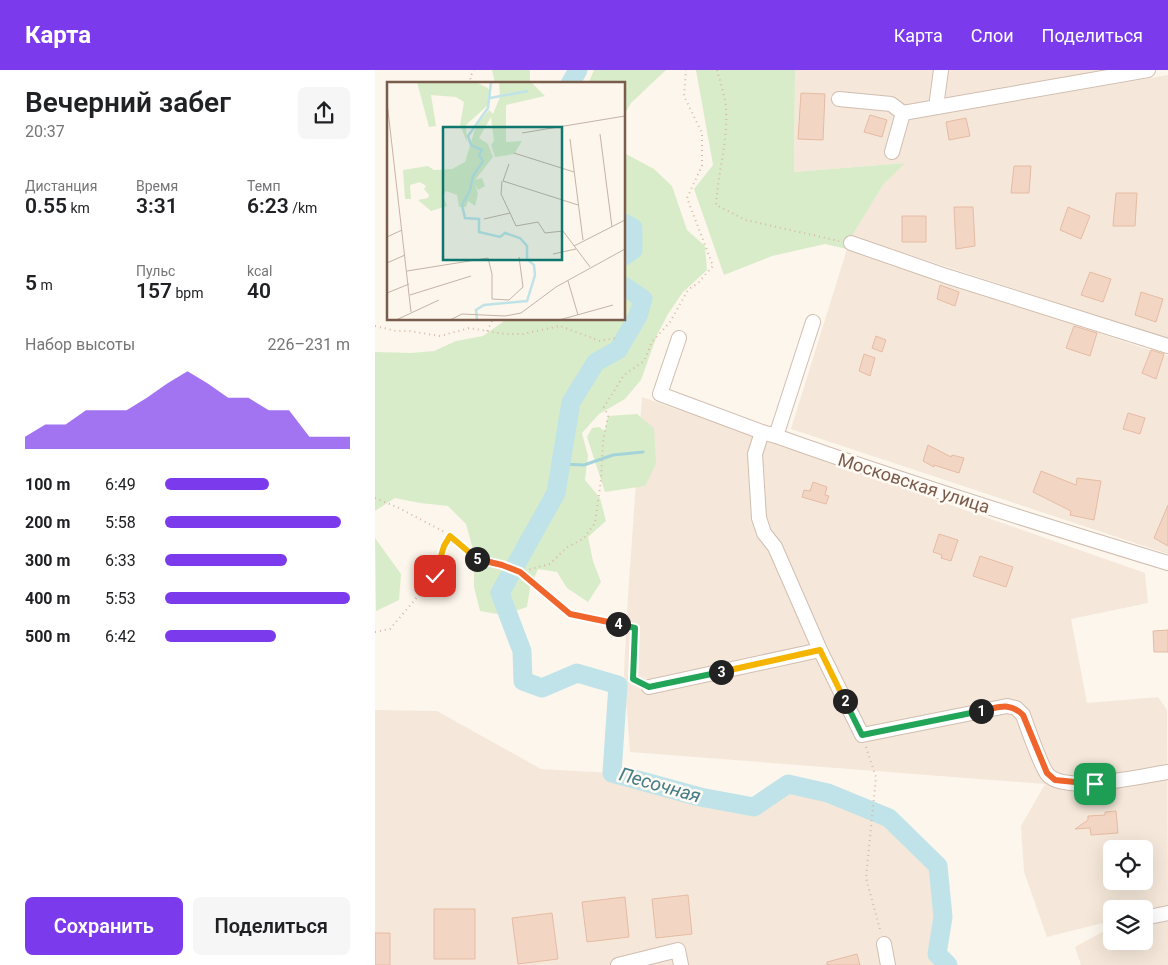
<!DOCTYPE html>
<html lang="ru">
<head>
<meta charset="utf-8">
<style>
	body { margin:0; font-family:Roboto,sans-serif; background:#f6f6f6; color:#202124; height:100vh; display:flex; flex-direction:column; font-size:19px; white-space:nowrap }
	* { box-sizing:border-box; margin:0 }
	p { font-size:16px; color:#757577 }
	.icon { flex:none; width:28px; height:28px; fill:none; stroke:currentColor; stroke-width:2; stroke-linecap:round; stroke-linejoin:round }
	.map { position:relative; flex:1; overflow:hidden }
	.side { display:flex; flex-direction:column; background:#fff; width:375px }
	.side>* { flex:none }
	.controls { position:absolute; left:728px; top:770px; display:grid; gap:10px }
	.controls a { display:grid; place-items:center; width:50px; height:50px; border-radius:8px; background:#fff; box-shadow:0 5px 20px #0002; font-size:25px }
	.pin { position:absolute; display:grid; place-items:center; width:42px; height:42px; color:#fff; margin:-21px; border-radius:10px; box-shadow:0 2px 8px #0006 }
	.km { position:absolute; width:25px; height:25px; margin:-12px; border-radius:50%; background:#222; color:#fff; font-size:14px; line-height:25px; text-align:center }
	.round { display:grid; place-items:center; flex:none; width:52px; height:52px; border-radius:8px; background:#f6f6f6 }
	.headline { display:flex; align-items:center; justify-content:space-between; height:85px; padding:0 25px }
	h1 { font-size:28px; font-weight:600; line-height:38px }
	.metrics { display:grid; grid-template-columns:repeat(3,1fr); gap:8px; height:85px; padding:5px 25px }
	.metrics div { display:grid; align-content:center }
	.metrics b { font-size:21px; font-weight:600 }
	.metrics small { font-size:14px; font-weight:400 }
	.metrics p { font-size:14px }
	.chart { height:140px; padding:10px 25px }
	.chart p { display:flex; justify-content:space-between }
	.chart svg { width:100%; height:90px; margin-top:5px; fill:#7c3aed; opacity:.7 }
	.button { display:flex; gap:10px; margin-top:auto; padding:10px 25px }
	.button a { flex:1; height:58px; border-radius:8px; background:#7c3aed; color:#fff; font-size:20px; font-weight:600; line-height:58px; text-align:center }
	.button a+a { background:#f6f6f6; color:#202124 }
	ul { padding:0 25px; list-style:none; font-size:16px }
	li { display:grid; grid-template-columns:80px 60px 1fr; align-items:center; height:38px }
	li i { height:12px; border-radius:6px; background:#7c3aed }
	header { display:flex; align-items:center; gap:30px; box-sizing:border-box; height:70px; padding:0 25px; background:#7c3aed; color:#fff }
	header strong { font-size:24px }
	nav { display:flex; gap:28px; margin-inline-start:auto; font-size:18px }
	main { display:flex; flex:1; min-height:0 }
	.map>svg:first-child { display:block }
</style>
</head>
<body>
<header>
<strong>Карта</strong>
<nav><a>Карта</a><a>Слои</a><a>Поделиться</a></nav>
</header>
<main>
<section class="side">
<div class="headline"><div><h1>Вечерний забег</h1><p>20:37</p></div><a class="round"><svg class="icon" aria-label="share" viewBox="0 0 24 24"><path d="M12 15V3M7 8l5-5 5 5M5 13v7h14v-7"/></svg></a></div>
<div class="metrics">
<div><p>Дистанция</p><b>0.55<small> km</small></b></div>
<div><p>Время</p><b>3:31</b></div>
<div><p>Темп</p><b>6:23<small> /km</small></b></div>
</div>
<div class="metrics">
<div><b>5<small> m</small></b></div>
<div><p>Пульс</p><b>157<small> bpm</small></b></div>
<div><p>kcal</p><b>40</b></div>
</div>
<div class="chart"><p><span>Набор высоты</span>226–231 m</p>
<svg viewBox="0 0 160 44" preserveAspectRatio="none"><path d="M0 44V38L10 32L20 32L30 25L40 25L50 25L60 19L70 12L80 6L90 12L100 19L110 19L120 25L130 25L140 38L150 38L160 38V44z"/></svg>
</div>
<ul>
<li><b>100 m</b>6:49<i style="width:56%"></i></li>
<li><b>200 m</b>5:58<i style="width:95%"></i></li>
<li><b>300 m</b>6:33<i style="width:66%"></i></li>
<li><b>400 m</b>5:53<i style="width:100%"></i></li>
<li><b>500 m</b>6:42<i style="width:60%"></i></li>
</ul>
<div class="button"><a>Сохранить</a><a>Поделиться</a></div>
</section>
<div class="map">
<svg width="793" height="895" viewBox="0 0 793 895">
	<rect width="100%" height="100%" fill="#fdf6ec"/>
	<path fill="#f5e8da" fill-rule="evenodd" d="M420,0H738L529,37L531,50L793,5V269L477,166L508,115L529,93L419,102Z
		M472,179L793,286V484L416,359Z
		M267,327L770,503L773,533L696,549L712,633L783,627L792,640L793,838L769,844V839H736V851L672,867L649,802L646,756L670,714L255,682L249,603L253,526ZM736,779H769V811H736Z
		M0,640L62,641L166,699L237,703L325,727L379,737L413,714L453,723L514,748L563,796L568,847L562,884L573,895H0Z
		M793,848V895H706L700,877L729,861L736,860V871H769V853Z"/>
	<path fill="#d8ecc9" d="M117,0H155V14H120Z
		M219,0H291L256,33L249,45V14H213Z
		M321,0H420L419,102L530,93L508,115L477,166L472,179L450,174L397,186L349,205L319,119L338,95Z
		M249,83L279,99L297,116L312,160L330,176L332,200L308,222L293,244L282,265L266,310L250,329L224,344L207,363L213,386L210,410L225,428L231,451L213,467L218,491L226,512L213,532L192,518L182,502L163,499L155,518L152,537L128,545L105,541L99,517V483L91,454L73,436L45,433L20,428L0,441V282L36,283L59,281L81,271L108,266L132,249H249Z
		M262,344L279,358L281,394L270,416L230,422L212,367L217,358L224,357L230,361L233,346Z
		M0,468L26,504L24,530L1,541Z"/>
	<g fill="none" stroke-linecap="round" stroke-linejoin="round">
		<path stroke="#a5d3da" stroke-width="3" d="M186,394L209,395L238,385L268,382"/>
		<path stroke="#bfe3e8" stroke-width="19" d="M195,14L203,0
			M249,153L258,158V180L249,186
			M249,216L268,229L263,246L243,280L221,292L196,332L181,423L125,523L147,581L148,611L167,618L202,603L243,615L237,703L325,727L379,737L413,714L453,723L514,748L563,796L568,847L562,884L573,895"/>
	</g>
	<path fill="#f3d5c3" stroke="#e6bba3" d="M426,23L450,24L448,70L423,69Z
		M495,45L512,50L507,67L489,62Z
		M591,48L595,66L574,70L571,52Z
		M639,96H656L654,123H636Z
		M741,123H762L760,156H738Z
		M579,137H598L600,176L581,179Z
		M693,137L715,146L706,169L685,160Z
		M527,146H551V172H527Z
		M715,202L736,209L728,232L706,225Z
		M565,215L584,222L580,236L562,229Z
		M766,222L788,229L781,252L760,245Z
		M699,256L722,263L715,286L691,278Z
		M501,266L511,270L507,282L497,278Z
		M776,280L789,284L781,309L767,303Z
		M489,284L500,288L495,306L484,301Z
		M753,343L770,348L765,364L748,359Z
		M553,375L576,387L577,385L589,388L584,403L559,395V397L548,391Z
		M666,401L701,415L702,408L726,411L719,450L695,445L696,441L658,422Z
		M438,412L452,417L450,425L454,426L451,434L427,427L429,420L435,421Z
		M793,435V476L779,468Z
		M564,464L583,470L576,491L566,488L567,485L558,482Z
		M605,486L638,497L631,517L598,506Z
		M793,560V582H779L778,561Z
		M741,741L743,763L716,765L715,758L700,759L713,750V746L730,745V742Z
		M313,825L317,864L281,868L277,829Z
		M250,827L254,867L212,872L207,832Z
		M59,839H100V889H59Z
		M177,843L183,889L143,894L137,848Z
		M0,863H15V895H0Z
		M482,884L485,895H452V892Z"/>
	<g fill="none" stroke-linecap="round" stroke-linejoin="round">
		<g stroke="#d1beb0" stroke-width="16">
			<path id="minor" d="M464,29L516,34L528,43L517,82
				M561,37L566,0
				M528,43L773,0
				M476,173L571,206L793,276
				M438,252L401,366C530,412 661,453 793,493
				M304,268L285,324L387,362
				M445,580L487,665L632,636L641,638L648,645C652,656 666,697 673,705C692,724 767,706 793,702
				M274,617L445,580L400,477L389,463L384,448L380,384L387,362L401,366
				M769,848L793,843
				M509,874L513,895
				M243,895L303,880L306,895"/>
		</g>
		<path stroke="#d9b8a5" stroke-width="2" stroke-dasharray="1 4" stroke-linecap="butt" d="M342,0C345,12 350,25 351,38C353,71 343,102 341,135L371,150L464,171
			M97,14L95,7L99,0
			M0,256L21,261H34L65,266L94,258L130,264H148L185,256L225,271L241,268
			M112,261L118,249
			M0,428L24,438L75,465L102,489L127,495L145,502L195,544L260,557L258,609L263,611
			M145,502L175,494L191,478L209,468L220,453L226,410L228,372L233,346L229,337L249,305L269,291L277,272L295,252L313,220L324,212L338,196L312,128L327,96V63L309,26L311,0
			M0,562L15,559L60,506L69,476L75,466
			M491,677L501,707L491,808L506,863"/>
		<use href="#minor" stroke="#fff" stroke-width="14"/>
	</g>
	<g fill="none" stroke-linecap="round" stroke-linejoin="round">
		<g stroke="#fff" stroke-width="10">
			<path id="split-1" d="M606,641C623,638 634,631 648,645L672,703L680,710L720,714"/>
		</g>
		<g stroke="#fff" stroke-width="10">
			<path id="split-2" d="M470,631L487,665L606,641"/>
		</g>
		<g stroke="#fff" stroke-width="10">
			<path id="split-3" d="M346,602L445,580L470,631"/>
		</g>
		<g stroke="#fff" stroke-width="10">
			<path id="split-4" d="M243,554L260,558L258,609L274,617L346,602"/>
		</g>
		<g stroke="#fff" stroke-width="10">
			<path id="split-5" d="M102,489L127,495L145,502L195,544L243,554"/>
		</g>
		<g stroke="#fff" stroke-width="10">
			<path id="split-6" d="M60,506L69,476L75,466L102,489"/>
		</g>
		<use href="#split-1" stroke="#f0652b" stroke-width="6"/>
		<use href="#split-2" stroke="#22a559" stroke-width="6"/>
		<use href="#split-3" stroke="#f5b400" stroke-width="6"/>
		<use href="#split-4" stroke="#22a559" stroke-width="6"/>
		<use href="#split-5" stroke="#f0652b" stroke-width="6"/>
		<use href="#split-6" stroke="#f5b400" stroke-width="6"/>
	</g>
	<g text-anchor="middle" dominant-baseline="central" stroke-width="5" stroke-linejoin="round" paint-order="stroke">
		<g font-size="18" fill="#7a5c4d" stroke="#fffaf3">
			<text transform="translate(539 413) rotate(18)">Московская улица</text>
		</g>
		<g font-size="19" font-style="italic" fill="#437c86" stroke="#fffaf3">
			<text transform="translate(285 715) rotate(16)">Песочная</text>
		</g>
	</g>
	<g transform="translate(12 12)">
		<rect width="238" height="238" fill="#fdf6ec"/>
		<path d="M30,0H89L101,6L104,12L101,23L79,43L80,60L73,43L77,20L69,15L44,13L49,44L42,45ZM112,0H144L158,14L119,23V60L135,59L127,72L108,75L104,63L107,59L104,35L92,56L101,62L106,75L88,98L95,96L98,104L91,108L88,102L91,112L88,124L81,119L79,125H72L70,113L59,109L56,114L60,124L44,129L31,118L41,116L42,113L37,107L39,104L33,100L23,103L24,117H18L16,88L41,84L47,88L65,87L78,80L89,44L102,28L106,32L113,15Z" fill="#d8ecc9"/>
		<path fill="none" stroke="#bfe3e8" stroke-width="2.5" d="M103,16L141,9M90,238L89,228L97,223L140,219L148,193L147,183L140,177V164L133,156L118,151L113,155L92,150V137L78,136L75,123L83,108L86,94L96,79L92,73L95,68L84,63L81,54L101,26L104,0"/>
		<path fill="none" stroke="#c5b3a7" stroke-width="1" d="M0,20L24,230M135,51L238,34M213,52L225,145M183,57L196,158M127,71L187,90M122,82L116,99L191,123M123,131L129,144L151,140L158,151L176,149L203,185M97,137L123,131L114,112L115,99M0,155L15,148M187,164L238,138M166,172L189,167M0,181L18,173M20,189L101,176L105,192V217L122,218L136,205L132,175M181,199L191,233M0,211L22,202M23,213L84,194M9,238L52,218M63,238L75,232L118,234L134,231L169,205L238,167M172,238L226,223"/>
		<path fill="#0f766e" fill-opacity="0.15" stroke="#0f766e" stroke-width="2.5" d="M56,45H175V178H56Z"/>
		<rect width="238" height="238" fill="none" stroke="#7a5c4d" stroke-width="2.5"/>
	</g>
</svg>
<div class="controls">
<a><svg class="icon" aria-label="locate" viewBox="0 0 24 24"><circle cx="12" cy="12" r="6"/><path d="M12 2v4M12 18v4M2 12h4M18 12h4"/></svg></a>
<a><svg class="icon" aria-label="layers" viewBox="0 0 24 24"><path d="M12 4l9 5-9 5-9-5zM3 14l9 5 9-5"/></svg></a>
</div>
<div class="pin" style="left:720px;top:714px;background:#1e9e55"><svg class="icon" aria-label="arrive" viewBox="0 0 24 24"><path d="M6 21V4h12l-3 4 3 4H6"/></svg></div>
<div class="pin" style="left:60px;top:506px;background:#d93025"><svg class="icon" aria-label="check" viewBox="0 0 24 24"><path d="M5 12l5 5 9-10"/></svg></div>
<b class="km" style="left:606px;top:641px">1</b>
<b class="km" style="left:470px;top:631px">2</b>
<b class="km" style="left:346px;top:602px">3</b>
<b class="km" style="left:243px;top:554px">4</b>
<b class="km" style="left:102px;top:489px">5</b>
</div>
</main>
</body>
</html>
